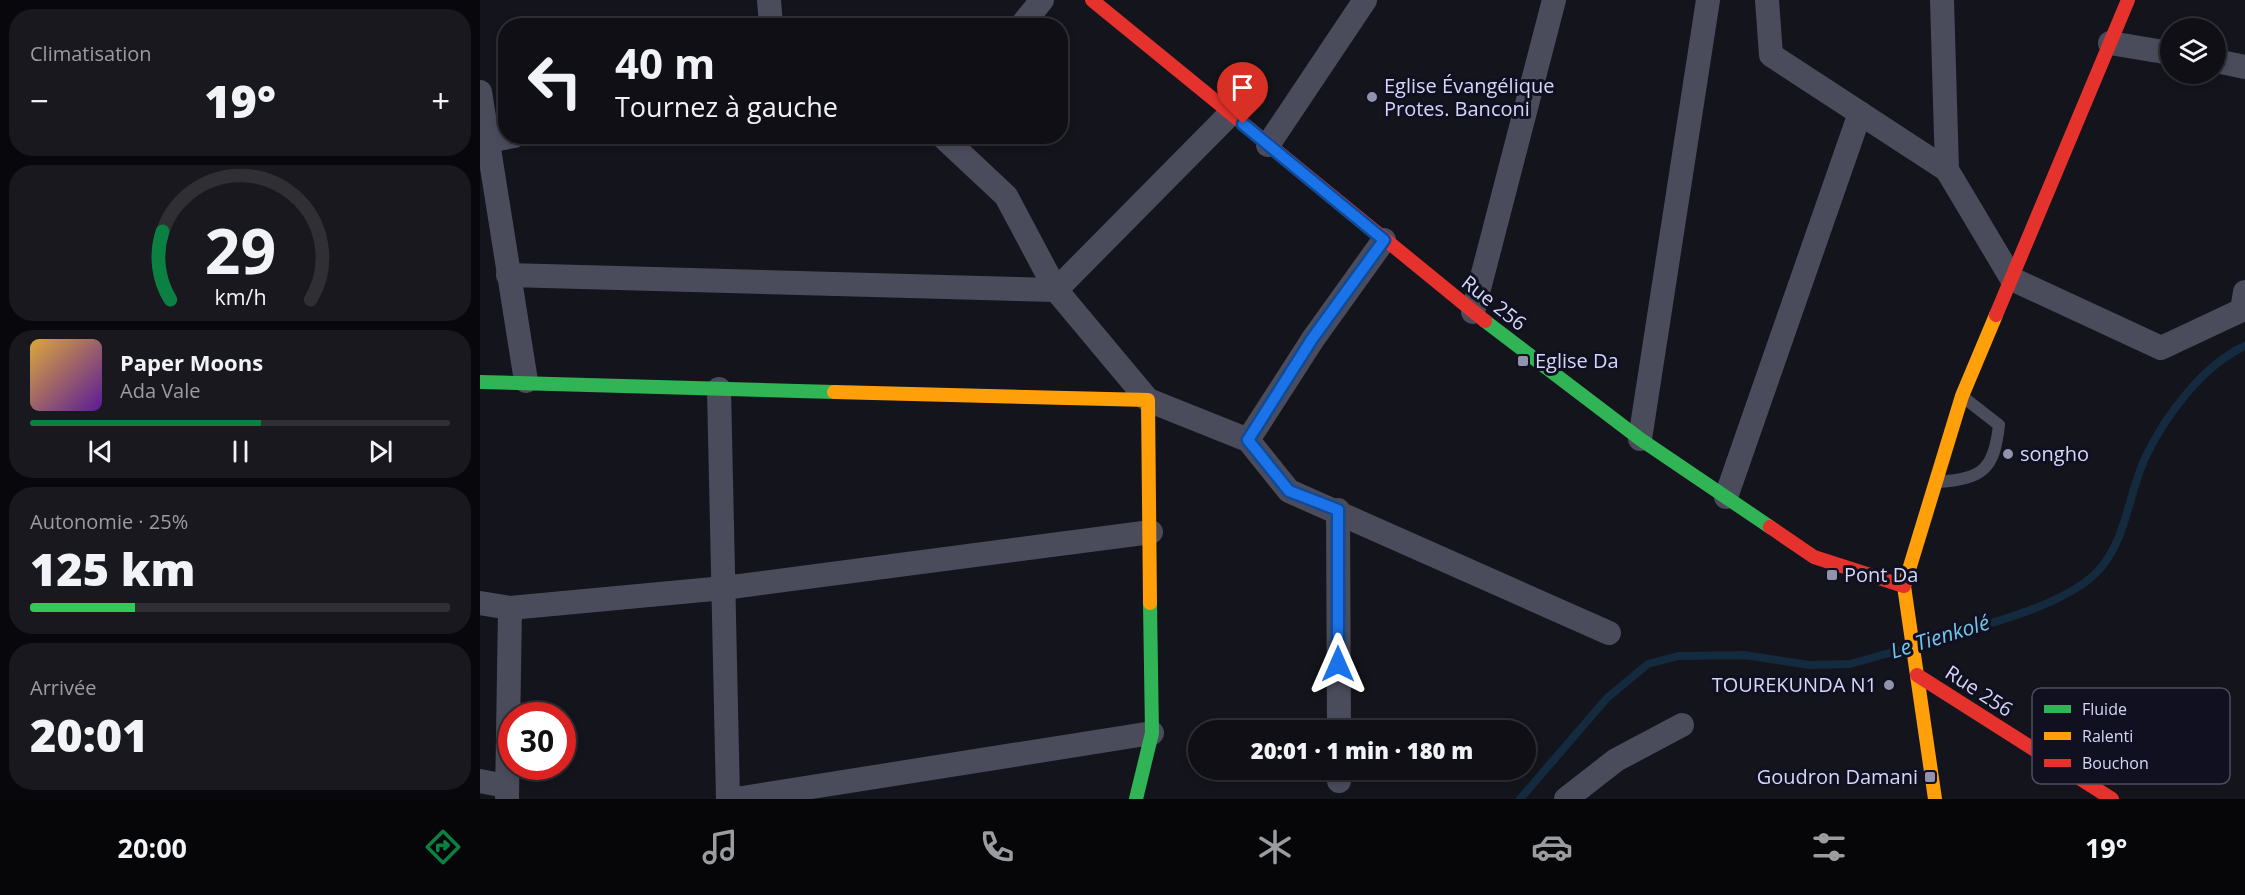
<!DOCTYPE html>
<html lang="fr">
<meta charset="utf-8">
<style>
:root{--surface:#0f0f15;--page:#18181e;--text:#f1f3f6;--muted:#9b9ca0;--line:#2f2f34;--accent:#0b8043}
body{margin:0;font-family:"Open Sans",sans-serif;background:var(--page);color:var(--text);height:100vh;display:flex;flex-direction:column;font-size:22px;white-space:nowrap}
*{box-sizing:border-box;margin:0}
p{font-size:20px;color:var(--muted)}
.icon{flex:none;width:33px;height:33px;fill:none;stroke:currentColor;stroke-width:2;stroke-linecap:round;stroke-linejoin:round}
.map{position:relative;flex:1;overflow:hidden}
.panel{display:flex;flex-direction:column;gap:9px;padding:9px;background:#08080c;width:480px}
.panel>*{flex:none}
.guide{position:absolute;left:18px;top:18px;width:570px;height:126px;border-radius:24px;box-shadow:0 3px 9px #0003,0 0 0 2px var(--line);background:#0f0f15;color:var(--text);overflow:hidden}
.controls{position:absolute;left:1680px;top:18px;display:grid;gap:12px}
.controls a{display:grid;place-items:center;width:66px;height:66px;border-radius:50%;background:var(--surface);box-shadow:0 3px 9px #0003,0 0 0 2px var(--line);font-size:30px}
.speed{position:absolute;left:18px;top:702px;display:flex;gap:12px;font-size:30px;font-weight:700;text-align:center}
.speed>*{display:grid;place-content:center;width:78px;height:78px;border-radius:50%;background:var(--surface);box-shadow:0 3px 9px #0003,0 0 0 2px var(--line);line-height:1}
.speed .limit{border:9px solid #d22;background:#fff;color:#111}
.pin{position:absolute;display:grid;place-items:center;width:51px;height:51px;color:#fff;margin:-62px -26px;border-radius:50% 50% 50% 0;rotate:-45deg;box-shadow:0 0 6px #0007}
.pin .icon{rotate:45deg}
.me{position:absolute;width:66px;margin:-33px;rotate:0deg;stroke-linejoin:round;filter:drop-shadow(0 0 4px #0008)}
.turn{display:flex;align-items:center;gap:21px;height:126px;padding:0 18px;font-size:27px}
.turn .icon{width:78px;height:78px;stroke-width:2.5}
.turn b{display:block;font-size:42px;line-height:51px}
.big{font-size:45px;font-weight:800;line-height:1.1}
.panel .card{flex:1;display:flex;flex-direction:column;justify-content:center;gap:9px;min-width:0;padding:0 21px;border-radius:24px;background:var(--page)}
.panel .dial{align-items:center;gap:0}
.dial svg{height:156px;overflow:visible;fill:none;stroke:var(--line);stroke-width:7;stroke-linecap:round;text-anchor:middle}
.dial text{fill:var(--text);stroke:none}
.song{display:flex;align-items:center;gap:18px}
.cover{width:72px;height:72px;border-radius:9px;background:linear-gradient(135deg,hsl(40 70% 55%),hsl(270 70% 35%))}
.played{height:6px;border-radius:3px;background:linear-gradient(90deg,var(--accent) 55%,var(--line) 55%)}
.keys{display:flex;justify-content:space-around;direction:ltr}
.heat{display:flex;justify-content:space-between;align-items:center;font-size:33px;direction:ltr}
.charge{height:9px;border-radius:4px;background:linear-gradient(90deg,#34c759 25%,var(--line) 0)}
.trip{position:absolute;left:708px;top:720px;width:348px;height:60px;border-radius:30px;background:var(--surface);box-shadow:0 3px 9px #0003,0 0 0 2px var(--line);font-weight:800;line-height:60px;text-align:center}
.tab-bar{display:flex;height:96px;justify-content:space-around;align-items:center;background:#060608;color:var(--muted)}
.tab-bar .icon{width:42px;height:42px}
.tab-bar .on{color:var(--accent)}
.tab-bar b{font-size:27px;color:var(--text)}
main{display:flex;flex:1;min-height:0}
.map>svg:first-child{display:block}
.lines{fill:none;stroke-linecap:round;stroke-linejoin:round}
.stream{stroke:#142a3e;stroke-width:8}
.lane{stroke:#4a4c5c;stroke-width:12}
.street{stroke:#4a4c5c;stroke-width:24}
.fast{stroke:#30b455;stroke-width:14}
.slow{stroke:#ff9f0a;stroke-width:14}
.jam{stroke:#e5322d;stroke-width:14}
.route-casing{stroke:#114b97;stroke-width:15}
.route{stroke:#1a73e8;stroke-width:10}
.poi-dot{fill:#9193ac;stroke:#111020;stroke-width:2}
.labels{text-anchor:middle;stroke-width:6;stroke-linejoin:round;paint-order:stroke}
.poi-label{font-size:20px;fill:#d5d7f9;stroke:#111020;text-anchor:start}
.street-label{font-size:20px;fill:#d5d7f9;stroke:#111020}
.water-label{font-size:21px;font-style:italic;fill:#71c6ec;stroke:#111020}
.key{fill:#111020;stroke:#4c4c61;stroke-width:1.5}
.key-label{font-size:16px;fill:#d5d7f9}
</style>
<main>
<section class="panel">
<div class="card"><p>Climatisation</p>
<div class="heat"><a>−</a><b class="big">19°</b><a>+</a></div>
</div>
<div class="card dial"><svg viewBox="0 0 100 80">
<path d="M14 69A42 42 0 1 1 86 69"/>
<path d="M14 69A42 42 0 0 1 10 34" stroke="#0b8043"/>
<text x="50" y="56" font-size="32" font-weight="700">29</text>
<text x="50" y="72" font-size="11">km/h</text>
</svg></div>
<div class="card">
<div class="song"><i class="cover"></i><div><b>Paper Moons</b><p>Ada Vale</p></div></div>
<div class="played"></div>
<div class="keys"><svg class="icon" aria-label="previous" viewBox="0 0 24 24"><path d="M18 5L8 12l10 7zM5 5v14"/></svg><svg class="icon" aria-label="pause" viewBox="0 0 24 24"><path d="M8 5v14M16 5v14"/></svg><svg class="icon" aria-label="next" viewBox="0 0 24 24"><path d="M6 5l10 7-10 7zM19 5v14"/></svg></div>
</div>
<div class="card"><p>Autonomie · 25%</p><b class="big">125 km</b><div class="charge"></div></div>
<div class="card"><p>Arrivée</p><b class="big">20:01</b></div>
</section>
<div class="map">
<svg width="1765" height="799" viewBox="0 0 1765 799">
<rect width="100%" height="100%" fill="#14141c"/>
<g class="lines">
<g class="stream">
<path d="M1439,644C1489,629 1580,609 1616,573C1647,542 1648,493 1666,456C1686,415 1723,365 1765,346"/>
<path d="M1040,799L1127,698L1168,664L1198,656L1264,655L1329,665L1370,664L1427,648"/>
</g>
<path class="lane" d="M1459,482C1502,478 1514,471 1519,425L1483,397"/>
<g class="street">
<path d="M289,0L291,26"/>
<path d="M1287,0L1291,55L1467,170"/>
<path d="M1462,0L1467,170L1532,279L1681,348L1762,310L1765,292"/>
<path d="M541,26L562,0"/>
<path d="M1630,43L1690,53"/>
<path d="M1736,61L1765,67"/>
<path d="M0,92L46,381"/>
<path d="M462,136L526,196L576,290L668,400L768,440L809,491L1129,633"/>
<path d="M8,141L34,136"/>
<path d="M788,145L885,0"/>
<path d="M28,275L576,290L750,114"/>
<path d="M993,312L1074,0"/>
<path d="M239,389L248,799"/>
<path d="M1160,439L1228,0"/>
<path d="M768,440L833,339L904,240"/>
<path d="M1246,497L1380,113"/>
<path d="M858,510L859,730"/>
<path d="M0,603L30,608L244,588L671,532"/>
<path d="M859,770V781"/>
<path d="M0,781L26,786"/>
<path d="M27,799L30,608"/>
<path d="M256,799L672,733"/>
<path d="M1086,799L1136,760L1202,725"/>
</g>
<g class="fast">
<path d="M1005,321L1160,439L1290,527"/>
<path d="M0,382L354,392"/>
<path d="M656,799L672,733L670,603"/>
</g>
<g class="slow">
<path d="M354,392L668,400L670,603"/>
<path d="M1455,799L1424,586L1482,396L1516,315"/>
</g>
<g class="jam">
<path d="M612,0L1005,321"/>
<path d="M1516,315L1648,0"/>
<path d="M1290,527L1334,557L1424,586"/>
<path d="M1437,675L1632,799"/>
</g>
</g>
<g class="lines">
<defs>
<path id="route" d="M763,124L904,240L832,339L768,440L809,491L858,510V664"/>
</defs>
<use href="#route" class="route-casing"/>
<use href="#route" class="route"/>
</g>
<g class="poi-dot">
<circle cx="892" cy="97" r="6"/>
<rect x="1037" y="355" width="12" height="12" rx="3"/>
<circle cx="1528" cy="454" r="6"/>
<rect x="1346" y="569" width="12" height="12" rx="3"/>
<circle cx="1409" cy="685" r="6"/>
<rect x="1444" y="771" width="12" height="12" rx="3"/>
</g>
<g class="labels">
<g class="poi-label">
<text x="904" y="93">Eglise Évangélique<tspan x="904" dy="23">Protes. Banconi</tspan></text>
<text x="1055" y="368">Eglise Da</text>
<text x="1540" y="461">songho</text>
<text x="1364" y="582">Pont Da</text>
<text x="1397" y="692" text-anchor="end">TOUREKUNDA N1</text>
<text x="1438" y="784" text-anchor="end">Goudron Damani</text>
</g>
<g class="street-label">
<text transform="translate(1014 303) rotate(38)" y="7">Rue 256</text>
<text transform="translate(1499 691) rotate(33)" y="7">Rue 256</text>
</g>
<g class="water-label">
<text transform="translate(1460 637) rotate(-17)" y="7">Le Tienkolé</text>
</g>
</g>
<rect x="1552" y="688" width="198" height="96" rx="9" class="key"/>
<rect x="1564" y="705" width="27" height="8" fill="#30b455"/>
<rect x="1564" y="732" width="27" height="8" fill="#ff9f0a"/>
<rect x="1564" y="759" width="27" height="8" fill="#e5322d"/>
<g class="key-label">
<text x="1602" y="715">Fluide</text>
<text x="1602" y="742">Ralenti</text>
<text x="1602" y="769">Bouchon</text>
</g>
</svg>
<div class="controls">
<a><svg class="icon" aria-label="layers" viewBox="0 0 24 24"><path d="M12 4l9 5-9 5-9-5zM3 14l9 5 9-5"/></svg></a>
</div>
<div class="speed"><div class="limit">30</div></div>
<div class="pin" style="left:763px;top:124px;background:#d93025"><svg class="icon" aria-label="arrive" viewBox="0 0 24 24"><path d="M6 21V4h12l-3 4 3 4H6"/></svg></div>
<svg class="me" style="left:858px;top:664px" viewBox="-20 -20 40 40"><path d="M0-17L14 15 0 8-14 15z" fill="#1a73e8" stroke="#fff" stroke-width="4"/></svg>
<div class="trip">20:01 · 1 min · 180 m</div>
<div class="guide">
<div class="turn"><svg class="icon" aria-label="left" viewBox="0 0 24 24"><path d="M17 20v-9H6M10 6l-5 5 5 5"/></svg><div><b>40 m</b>Tournez à gauche</div></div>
</div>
</div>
</main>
<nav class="tab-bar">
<b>20:00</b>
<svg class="icon on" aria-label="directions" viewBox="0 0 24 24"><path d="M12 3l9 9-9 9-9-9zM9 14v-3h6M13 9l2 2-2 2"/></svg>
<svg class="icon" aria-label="music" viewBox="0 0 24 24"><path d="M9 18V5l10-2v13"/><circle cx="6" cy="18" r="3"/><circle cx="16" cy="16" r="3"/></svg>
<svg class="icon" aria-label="phone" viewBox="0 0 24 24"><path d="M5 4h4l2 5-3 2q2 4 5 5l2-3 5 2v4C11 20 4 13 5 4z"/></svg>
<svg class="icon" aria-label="climate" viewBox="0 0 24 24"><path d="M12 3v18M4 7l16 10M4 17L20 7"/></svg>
<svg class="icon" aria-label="car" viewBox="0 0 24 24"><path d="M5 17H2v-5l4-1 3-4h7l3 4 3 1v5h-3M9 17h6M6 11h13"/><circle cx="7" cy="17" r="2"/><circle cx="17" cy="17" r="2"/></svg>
<svg class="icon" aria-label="filters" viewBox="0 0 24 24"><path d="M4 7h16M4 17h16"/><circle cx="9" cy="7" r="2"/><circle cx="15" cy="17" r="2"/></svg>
<b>19°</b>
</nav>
